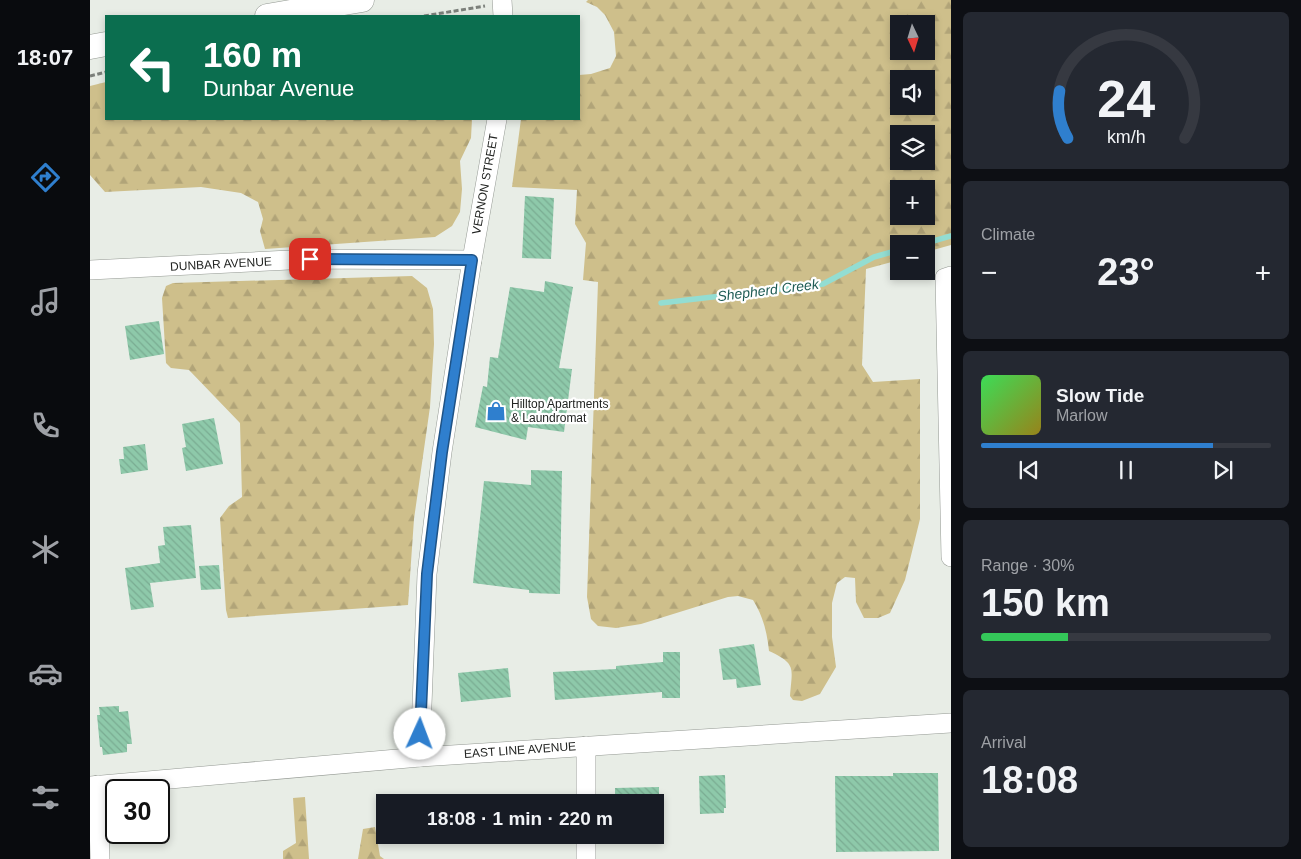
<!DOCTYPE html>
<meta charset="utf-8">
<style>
:root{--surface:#171b24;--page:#242831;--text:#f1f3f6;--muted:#9ea1a6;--line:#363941;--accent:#2f7fce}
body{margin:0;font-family:Helvetica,sans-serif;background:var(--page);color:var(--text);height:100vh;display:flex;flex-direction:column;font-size:19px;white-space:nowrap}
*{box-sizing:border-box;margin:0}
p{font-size:16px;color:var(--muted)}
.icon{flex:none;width:28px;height:28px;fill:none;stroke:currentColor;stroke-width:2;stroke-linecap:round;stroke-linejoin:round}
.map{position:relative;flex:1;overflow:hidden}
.details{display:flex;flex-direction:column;gap:12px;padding:12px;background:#0d0f14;width:350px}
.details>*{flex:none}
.top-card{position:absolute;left:15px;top:15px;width:475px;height:105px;border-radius:0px;box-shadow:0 2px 8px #0003;background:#0b6e4f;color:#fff;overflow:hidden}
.needle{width:32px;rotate:176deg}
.tools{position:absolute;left:800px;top:15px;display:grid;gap:10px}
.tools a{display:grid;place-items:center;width:45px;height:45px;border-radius:0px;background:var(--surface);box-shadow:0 2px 8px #0003;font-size:25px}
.speed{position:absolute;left:15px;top:779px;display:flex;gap:10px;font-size:25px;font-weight:700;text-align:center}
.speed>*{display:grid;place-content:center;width:65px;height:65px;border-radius:50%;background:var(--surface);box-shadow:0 2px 8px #0003;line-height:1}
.speed .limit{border:2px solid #111;border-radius:8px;background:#fff;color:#111}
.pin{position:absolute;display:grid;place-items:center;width:42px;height:42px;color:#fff;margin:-21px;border-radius:10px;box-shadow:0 2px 8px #0006}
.me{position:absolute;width:55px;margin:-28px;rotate:2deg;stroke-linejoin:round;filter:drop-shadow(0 0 4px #0008)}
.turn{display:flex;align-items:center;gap:18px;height:105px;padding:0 15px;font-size:22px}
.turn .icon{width:65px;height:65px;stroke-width:2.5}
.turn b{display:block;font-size:35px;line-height:42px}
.big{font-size:38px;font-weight:700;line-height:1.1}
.details .tile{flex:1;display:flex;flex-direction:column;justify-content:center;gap:8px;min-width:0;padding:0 18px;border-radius:8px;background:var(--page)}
.details .dial{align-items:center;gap:0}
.dial svg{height:130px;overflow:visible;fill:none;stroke:var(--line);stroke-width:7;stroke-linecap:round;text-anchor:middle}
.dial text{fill:var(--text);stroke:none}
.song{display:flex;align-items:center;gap:15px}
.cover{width:60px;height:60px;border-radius:8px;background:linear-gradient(135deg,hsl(130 70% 55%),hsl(50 70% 35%))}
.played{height:5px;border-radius:2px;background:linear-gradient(90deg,var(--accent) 80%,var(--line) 80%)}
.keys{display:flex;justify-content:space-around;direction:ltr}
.heat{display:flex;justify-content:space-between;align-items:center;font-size:28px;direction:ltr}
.charge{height:8px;border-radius:4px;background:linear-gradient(90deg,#34c759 30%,var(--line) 0)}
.trip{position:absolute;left:286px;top:794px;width:288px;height:50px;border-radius:0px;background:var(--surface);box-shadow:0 2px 8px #0003;font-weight:700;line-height:50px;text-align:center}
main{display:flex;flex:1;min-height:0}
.tabs{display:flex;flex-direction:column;width:90px;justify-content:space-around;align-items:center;background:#090b0e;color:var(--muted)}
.tabs .icon{width:35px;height:35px}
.tabs .active{color:var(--accent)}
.tabs b{font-size:22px;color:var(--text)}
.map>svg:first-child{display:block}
.forest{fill:url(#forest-firs);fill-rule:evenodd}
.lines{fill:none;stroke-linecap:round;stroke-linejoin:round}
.stream{stroke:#93ddd2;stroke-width:5.5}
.building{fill:url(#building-back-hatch)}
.minor-casing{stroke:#949993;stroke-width:20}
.tertiary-casing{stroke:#949993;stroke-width:25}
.path{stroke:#7c807b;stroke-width:3;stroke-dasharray:5 2.5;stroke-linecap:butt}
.minor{stroke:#fff;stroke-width:19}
.tertiary{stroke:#fff;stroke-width:24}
.route-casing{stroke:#1f5386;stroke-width:12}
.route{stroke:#2f7fce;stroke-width:9}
.labels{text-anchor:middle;stroke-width:4.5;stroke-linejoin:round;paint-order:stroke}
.street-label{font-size:12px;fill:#222422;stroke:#fff}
.poi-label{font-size:12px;fill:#222422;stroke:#fff;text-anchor:start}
.water-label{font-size:14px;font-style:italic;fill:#1e5b54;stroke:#fff}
</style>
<main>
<nav class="tabs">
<b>18:07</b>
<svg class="icon active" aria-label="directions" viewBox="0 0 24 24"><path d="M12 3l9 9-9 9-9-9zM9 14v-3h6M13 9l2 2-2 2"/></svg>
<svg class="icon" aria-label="music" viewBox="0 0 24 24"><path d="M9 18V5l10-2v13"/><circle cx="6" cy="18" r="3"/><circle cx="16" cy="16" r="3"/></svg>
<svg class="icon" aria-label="phone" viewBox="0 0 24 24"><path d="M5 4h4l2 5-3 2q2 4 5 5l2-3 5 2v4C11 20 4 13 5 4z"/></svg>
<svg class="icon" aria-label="climate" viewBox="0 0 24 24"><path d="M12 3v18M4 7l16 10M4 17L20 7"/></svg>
<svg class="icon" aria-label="car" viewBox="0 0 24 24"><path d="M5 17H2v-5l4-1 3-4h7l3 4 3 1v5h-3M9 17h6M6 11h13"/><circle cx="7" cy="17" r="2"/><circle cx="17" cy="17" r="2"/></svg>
<svg class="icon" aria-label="filters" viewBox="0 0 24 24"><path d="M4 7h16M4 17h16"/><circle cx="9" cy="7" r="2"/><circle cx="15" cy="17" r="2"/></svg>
</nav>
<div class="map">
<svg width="861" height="859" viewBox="0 0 861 859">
<defs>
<pattern id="forest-firs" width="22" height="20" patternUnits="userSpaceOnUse" patternTransform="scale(1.25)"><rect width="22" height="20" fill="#cebf8b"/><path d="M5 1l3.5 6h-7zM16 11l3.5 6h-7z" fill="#b1a478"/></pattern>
<pattern id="building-back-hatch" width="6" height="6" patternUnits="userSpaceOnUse" patternTransform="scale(1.25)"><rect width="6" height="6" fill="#8ec9aa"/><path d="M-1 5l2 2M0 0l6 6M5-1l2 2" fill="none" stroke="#7aac92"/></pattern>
</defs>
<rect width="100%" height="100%" fill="#e8ede6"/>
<g class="forest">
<path d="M498,0H861V245L836,252V244H809V260L776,269L772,365L783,382L830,379V519L815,580L800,613L788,618H774L766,602L765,578L755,577L747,583L742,603V637L746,667L730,694L712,701L703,700L700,696C702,668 707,664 679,651C677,632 673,616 663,600L648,596L638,597L551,624L526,628L508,626L501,619L497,597L508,282L493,280L496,243L485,224L487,190L422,187L431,119H489V75L501,74L520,68L526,56L524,32L515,15L507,7L496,2ZM809,24H836V51H809ZM809,79H836V106H809ZM809,134H836V161H809ZM809,189H836V216H809Z"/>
<path d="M16,82V119H382L381,138L370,161L372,189L370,212L362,226L345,237L175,249L170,231L173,219L168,202L151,193L111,187L15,192L0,175V86Z"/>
<path d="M322,276L337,288L343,309L344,344L340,407L324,519L318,605L138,618L136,610L130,518L139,506L152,497L150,423L99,370L81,368L76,363L72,298L76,286L83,283Z"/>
<path d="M215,797L219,859H193V851L206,843L203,798Z"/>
<path d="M285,827L290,856L294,859H268L273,829Z"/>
</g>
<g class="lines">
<g class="stream">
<path d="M833,244L861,236"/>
<path d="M571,303L733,284L784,257L809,250"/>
</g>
</g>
<g class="building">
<path d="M435,196L464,198L461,259L432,258Z"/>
<path d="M455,281L483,287L469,368L482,369L474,432L438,427L436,440L385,427L393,386L397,387L400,357L408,358L420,287L454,292Z"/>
<path d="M69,321L74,354L40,360L35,326Z"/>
<path d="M124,418L133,464L96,471L92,448L96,447L92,424Z"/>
<path d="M55,444L58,470L31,474L29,459H34L33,447Z"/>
<path d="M441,470L472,471L470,594L439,593V590L383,583L394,481L441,485Z"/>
<path d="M101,525L106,578L60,583L64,607L41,610L35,568L70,563L68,546L75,545L73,527Z"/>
<path d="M129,565L131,589L111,590L109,566Z"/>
<path d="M664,644L671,685L647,688L646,679L633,680L629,649Z"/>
<path d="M573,652H590V698H572V692L465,700L463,672L526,669V666L573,662Z"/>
<path d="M418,668L421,697L371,702L368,673Z"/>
<path d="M29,706V712L38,711L42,744H37V752L13,755L12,747H10L7,715H10L9,707Z"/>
<path d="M803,773H848L849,851L746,852L745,776H803Z"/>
<path d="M635,775L636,808H634V813L610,814L609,776Z"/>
<path d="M569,787V802H525V788Z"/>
</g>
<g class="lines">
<defs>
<g id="minor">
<path d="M412,0L413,16"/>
<path d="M0,270L220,259L382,260"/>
<path d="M861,276L855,278L861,557"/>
<path d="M496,746V802"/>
<path d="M330,757L337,574L352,452L382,260L407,119"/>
<path d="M8,785L10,859"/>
<path d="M0,786L330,757L861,723"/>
<path d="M496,835V859"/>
</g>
<g id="tertiary">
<path d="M177,16L272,0"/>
<path d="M0,47L16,44"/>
</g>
</defs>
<use href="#minor" class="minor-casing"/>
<use href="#tertiary" class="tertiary-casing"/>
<g class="path">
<path d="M334,16L395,6"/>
<path d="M0,76L16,72"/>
</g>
<use href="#minor" class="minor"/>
<use href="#tertiary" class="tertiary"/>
</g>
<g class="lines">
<defs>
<path id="route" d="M220,259L382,260L352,452L337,574L330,734"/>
</defs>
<use href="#route" class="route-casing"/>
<use href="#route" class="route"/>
</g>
<defs>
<symbol id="shop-bare" viewBox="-9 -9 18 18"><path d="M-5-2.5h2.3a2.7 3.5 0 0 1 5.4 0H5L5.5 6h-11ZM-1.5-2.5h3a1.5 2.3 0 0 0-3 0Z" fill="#2f7fce" stroke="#fff" stroke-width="2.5" paint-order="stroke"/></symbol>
</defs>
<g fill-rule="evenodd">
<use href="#shop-bare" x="392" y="397" width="28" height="28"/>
</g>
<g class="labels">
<g class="street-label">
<text transform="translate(395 184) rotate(-80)" y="4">VERNON STREET</text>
<text transform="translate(131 264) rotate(-3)" y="4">DUNBAR AVENUE</text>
<text transform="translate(430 750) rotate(-4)" y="4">EAST LINE AVENUE</text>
</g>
<g class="poi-label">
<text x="421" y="408">Hilltop Apartments<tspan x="421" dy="14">&amp; Laundromat</tspan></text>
</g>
<g class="water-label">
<text transform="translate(678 290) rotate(-7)" y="5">Shepherd Creek</text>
</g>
</g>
</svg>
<div class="tools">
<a><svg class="needle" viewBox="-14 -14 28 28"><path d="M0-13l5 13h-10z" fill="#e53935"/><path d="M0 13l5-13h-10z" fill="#9ea1a6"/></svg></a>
<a><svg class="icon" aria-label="sound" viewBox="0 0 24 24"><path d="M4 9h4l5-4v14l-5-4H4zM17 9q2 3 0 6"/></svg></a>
<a><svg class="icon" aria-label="layers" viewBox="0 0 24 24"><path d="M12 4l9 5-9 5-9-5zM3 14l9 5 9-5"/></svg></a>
<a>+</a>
<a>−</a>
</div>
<div class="speed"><div class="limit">30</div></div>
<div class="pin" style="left:220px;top:259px;background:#d93025"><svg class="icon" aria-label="arrive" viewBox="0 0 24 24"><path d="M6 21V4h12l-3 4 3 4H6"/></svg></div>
<svg class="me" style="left:330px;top:734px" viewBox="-20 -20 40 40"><circle r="19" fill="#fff"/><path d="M0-13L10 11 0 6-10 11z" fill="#2f7fce"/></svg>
<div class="trip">18:08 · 1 min · 220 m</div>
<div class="top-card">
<div class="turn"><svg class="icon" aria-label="left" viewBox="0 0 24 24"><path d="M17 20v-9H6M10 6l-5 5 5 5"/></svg><div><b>160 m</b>Dunbar Avenue</div></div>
</div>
</div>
<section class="details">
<div class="tile dial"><svg viewBox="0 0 100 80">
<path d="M14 69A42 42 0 1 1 86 69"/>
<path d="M14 69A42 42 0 0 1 9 40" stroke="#2f7fce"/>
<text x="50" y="56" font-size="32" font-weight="700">24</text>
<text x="50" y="72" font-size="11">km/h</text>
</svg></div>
<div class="tile"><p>Climate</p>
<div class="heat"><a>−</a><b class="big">23°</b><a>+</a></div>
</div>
<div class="tile">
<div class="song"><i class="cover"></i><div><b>Slow Tide</b><p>Marlow</p></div></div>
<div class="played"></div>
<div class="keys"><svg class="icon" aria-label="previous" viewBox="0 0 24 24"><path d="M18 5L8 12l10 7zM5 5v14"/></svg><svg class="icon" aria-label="pause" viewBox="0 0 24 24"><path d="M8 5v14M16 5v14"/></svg><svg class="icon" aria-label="next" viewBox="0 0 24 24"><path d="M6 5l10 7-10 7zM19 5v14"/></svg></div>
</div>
<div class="tile"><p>Range · 30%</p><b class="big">150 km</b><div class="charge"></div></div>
<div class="tile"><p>Arrival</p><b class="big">18:08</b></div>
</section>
</main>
